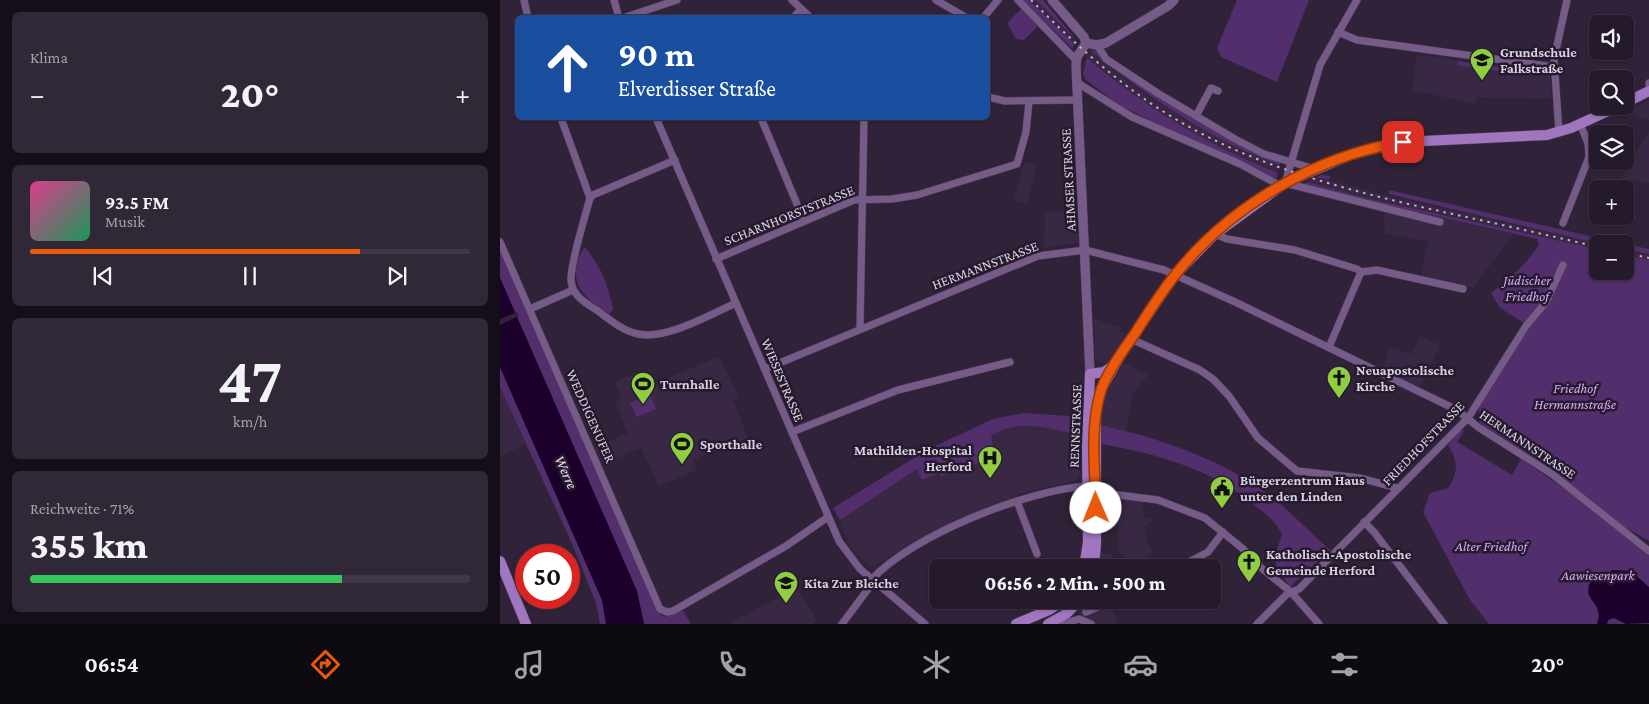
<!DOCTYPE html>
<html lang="de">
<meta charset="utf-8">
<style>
:root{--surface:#241a2b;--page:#302737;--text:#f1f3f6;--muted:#a3a1a9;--line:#413847;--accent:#ea580c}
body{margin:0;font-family:"Crimson Pro",serif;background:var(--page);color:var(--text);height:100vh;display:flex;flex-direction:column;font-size:19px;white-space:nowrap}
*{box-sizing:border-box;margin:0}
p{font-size:16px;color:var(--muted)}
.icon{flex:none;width:28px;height:28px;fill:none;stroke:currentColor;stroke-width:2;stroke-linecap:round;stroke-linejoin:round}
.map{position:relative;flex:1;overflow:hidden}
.side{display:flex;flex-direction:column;gap:12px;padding:12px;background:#140e18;width:500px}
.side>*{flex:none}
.guide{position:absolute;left:15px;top:15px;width:475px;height:105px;border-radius:8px;box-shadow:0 1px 4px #0004,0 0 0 1px var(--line);background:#1a4fa0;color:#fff;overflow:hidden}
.fabs{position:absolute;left:1089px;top:15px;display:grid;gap:10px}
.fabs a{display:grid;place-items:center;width:45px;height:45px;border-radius:8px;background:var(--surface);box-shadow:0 1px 4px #0004,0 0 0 1px var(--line);font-size:25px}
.speed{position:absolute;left:15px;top:544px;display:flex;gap:10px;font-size:25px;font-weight:700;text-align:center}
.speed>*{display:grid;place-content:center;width:65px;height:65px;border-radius:50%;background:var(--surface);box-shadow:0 1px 4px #0004,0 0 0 1px var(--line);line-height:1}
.speed .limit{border:8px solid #d22;background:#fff;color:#111}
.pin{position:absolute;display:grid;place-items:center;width:42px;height:42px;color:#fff;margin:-21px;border-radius:10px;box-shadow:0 2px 8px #0006}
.me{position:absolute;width:55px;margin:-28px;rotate:359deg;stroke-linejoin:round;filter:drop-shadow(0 0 4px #0008)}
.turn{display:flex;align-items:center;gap:18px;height:105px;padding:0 20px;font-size:22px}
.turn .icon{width:65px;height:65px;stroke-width:2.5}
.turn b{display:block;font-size:35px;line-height:42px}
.big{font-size:38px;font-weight:800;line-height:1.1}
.side .widget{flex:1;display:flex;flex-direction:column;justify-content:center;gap:8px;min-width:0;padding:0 18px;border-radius:8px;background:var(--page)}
.side .dial{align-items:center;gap:0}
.dial b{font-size:65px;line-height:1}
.song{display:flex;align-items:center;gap:15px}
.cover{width:60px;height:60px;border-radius:8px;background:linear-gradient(135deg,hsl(330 70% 55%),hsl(150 70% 35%))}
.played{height:5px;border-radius:2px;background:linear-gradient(90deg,var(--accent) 75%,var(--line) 75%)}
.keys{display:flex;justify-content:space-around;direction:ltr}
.heat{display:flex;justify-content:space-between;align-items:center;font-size:28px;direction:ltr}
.charge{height:8px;border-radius:4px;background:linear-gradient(90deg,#34c759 71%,var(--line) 0)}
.trip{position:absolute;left:429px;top:559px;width:292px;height:50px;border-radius:8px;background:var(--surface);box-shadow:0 1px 4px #0004,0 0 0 1px var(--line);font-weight:800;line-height:50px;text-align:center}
.tabs{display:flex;height:80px;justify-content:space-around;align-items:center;background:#0e0a11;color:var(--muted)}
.tabs .icon{width:35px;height:35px}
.tabs .on{color:var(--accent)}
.tabs b{font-size:22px;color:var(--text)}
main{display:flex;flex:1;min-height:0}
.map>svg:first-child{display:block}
.built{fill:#392844}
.green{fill:#532e6c}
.water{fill:#1c002c}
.pier{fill:#302339}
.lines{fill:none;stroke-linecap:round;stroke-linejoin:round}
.minor-casing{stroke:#4b3f54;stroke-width:8}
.tertiary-casing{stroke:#4b3f54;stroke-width:10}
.secondary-casing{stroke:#4b3f54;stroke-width:11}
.minor{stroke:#765b89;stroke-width:7}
.tertiary{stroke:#765b89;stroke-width:9}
.secondary{stroke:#a176c0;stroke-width:10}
.rail{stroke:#bbb3c2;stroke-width:2;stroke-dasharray:2.5 5;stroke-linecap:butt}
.route-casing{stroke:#983908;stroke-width:12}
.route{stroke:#ea580c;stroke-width:9}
.labels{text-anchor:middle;stroke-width:5;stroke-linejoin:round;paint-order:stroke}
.poi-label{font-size:14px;font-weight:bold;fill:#dad2e0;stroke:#261a2f;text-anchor:start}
.street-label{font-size:14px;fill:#dad2e0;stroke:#261a2f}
.park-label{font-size:14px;font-style:italic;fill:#d5aaf6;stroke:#261a2f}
.water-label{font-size:15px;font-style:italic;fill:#eae0f3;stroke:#261a2f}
</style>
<main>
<section class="side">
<div class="widget"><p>Klima</p>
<div class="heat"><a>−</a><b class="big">20°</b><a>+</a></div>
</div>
<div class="widget">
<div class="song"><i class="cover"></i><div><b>93.5 FM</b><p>Musik</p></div></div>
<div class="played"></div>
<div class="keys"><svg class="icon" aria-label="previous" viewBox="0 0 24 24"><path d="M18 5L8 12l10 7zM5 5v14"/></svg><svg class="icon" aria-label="pause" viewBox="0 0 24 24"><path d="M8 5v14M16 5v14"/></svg><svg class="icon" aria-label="next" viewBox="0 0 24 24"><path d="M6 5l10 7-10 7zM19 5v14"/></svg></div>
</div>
<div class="widget dial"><b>47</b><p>km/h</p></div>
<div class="widget"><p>Reichweite · 71%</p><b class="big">355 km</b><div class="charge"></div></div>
</section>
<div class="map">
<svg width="1149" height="624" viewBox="0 0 1149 624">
<rect width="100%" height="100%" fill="#302339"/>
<g class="built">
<path d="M529,0H536L577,41L575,44Z"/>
<path d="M591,51L641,91L688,122L743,151L780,165L778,173L727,152L649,107L587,58Z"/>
<path d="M917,55L1050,73L1051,99L977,97L976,104L912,90Z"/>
<path d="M1149,100V120L1124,111L1138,105Z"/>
<path d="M1149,132V183L1121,178Z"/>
<path d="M524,162L537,164L528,203L514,201Z"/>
<path d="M816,177L880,194L1102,244H1098L1097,249L870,199L807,182Z"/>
<path d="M868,200L982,227L1013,234L973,288L921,277L928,242L885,233L883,210L868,206Z"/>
<path d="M545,211L577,214L578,243L544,248Z"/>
<path d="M1125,249L1149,254V260L1125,255Z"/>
<path d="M594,319L621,328L620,332L627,335L606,364L595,360Z"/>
<path d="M920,337L940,345L920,387L883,369L890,347L912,354Z"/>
<path d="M219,357L239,397L233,400L248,438L193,460L197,470L159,486L141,448L102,464L95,447L128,433L115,402L122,399L115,383L135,372L142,388Z"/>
<path d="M624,363L648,375L633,393L626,431L601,425L605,395Z"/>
<path d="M0,387L25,444L0,457Z"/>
<path d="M530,425L580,434V474L577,480L516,495L506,502L456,520L371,567L355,553L346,538L340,520L417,469L491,436L506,427Z"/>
<path d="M616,497L643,498L644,519L650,517L652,520L644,527L647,542L653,553L621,567L619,559L625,558V554H619Z"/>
<path d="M601,553L612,554V567H601Z"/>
<path d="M297,587L317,621L312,624H229Z"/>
<path d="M600,600H612V608L617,624H585L579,612Z"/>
</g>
<g class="green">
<path d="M522,0H529L575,44L572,48Z"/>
<path d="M536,0H543L577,41Z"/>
<path d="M737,0H809L777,82L721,57L717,48Z"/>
<path d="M523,7L540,24L524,40L516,39L507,23Z"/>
<path d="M594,50L612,66L781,161L780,165C709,140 650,98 591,51Z"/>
<path d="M587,58C645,107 707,145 778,173L776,179L659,125L618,104L586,80L583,74Z"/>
<path d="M957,61L1019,70V74L957,65Z"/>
<path d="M822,175L830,176L829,180L889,194V190L1124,244H1102L1075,238L816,177Z"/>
<path d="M807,182L870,199L1097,249L1098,271H1125V255L1149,260V541L1121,525L1052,469L980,423L979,407L1029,326L1000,308L991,293C1009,280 1027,263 1039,245L1037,239L799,185Z"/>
<path d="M1125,244L1149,249V254L1125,249Z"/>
<path d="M85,247C101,267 108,284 113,309L109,314C92,302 71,289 77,265C79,258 80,252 85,247Z"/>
<path d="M0,248L160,614L164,617L183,610L191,624H144L137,591L0,278Z"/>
<path d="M0,367L102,600L106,624H100L96,603L73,546L0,387Z"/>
<path d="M150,395L156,409L137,417L130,403Z"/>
<path d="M523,413L583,417L580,434C550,431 521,416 491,436L495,457L441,476L439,473L422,480L417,469L340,520L333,508L427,450L493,419Z"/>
<path d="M601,425C657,438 713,456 761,489C786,506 807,530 830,550L790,587L776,566L775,556L782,534C776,522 764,512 753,504C709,468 657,454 602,444Z"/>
<path d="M962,429L964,431L957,442L1012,475L1021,459L1088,505L1149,554V624H989L970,600L923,512L930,493L948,488C959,471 958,462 948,445Z"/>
</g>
<g class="water">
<path d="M0,278L137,591L144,624H106L102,600L0,367Z"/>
<path d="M1112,570L1131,571L1149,587V623L1126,624L1114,618L1108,620L1107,624H1097C1106,601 1077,600 1093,578L1100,582Z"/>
</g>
<path class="pier" d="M17,312L19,316L0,325V319Z"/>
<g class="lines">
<defs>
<g id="minor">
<path d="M24,0L28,18"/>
<path d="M114,0L119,18"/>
<path d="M292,0L311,18"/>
<path d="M436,0L467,18"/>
<path d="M518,0L576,60"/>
<path d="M857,0L820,65L785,183L940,222"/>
<path d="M123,18L177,0"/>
<path d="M293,18L301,9"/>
<path d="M483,18L498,0"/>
<path d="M838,32L857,40L1054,67"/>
<path d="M597,45L606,59L659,94L735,139L764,154L815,169"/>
<path d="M576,82L632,117L740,164L781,186"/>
<path d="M1149,83V84"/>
<path d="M488,97L505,101L577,100"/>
<path d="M696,116L711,88L718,91"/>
<path d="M61,118L90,198"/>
<path d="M156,118L339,541L360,569L425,624"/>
<path d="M261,118L304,221"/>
<path d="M1059,132L1054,59L1067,0"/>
<path d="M175,160L93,195L90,198C85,217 70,264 71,281C73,297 86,303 98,311C110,320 123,331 138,334C166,340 209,315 236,303"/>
<path d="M1063,223L1089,157L1088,143L1080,124"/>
<path d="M715,234L727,239L795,250L857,269L861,272"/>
<path d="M0,242L160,609L167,612L173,611L286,546L328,517"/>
<path d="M216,259L354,200L392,199L417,195L517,164L526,132L529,102"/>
<path d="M30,309L73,290"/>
<path d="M360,329L364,118"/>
<path d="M631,339L700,370L713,379L729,396L758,438L797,471L860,478L897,488"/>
<path d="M829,347L861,272L877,270L963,289"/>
<path d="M265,369L538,256L585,250L664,270L733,301L957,410L978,427L1052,474L1149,551"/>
<path d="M292,432L398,390L510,362"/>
<path d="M595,492L658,500L705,518L742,548L760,567L791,592L819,624"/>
<path d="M517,501L537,554"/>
<path d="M864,522L874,532L944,624"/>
<path d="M677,568L708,552L723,532"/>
<path d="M372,579C413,535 527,490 587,486"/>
<path d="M586,612L614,600"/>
<path d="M342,624L374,581"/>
<path d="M563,624L579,619L591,624"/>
<path d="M757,624L787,594L799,589L968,418L1026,326L1046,302L1063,265"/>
</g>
<g id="tertiary">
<path d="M552,0L584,37L586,43"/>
<path d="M586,43L577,57L576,65L590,374"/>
<path d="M586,43L597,45L606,43L668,6L674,0"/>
</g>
<g id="secondary">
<path d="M1125,103L1149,91"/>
<path d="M590,374L604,372L614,365"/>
<path d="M0,561L26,624"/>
<path d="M584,568L588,542L587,446L590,374"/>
<path d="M594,568L596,543V410L602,388L623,351L675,275L715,234L785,183L850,155L903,142L1047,135L1071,128L1119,106"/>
<path d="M516,624L549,610L564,600"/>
<path d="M548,624L566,614L580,600"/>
</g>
</defs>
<use href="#minor" class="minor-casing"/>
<use href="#tertiary" class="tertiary-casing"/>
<use href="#secondary" class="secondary-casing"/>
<use href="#minor" class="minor"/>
<use href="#tertiary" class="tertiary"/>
<use href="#secondary" class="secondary"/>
<g class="rail">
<path d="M531,0C572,41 615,81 664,112C745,163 828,185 921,207C980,220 1039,233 1098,247"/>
<path d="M1125,253L1149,258"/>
</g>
</g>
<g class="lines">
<defs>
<path id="route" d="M596,508C595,471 590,429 600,394C604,376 625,348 636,332C648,313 661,293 675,275C730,206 816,156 903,142"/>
</defs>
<use href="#route" class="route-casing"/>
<use href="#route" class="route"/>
</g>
<defs>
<symbol id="school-pin" viewBox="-11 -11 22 30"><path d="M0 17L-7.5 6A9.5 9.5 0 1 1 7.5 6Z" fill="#90cd41" stroke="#261a2f"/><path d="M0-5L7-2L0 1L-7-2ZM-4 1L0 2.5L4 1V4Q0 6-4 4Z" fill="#111"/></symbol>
<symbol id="church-pin" viewBox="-11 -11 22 30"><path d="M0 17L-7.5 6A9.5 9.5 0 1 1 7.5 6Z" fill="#90cd41" stroke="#261a2f"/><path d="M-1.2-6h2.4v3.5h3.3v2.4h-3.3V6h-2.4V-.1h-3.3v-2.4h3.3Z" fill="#111"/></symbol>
<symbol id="stadium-pin" viewBox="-11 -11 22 30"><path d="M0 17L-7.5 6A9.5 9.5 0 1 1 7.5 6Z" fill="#90cd41" stroke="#261a2f"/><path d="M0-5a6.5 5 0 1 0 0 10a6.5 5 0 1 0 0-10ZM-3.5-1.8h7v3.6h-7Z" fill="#111"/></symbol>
<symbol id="hospital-pin" viewBox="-11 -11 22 30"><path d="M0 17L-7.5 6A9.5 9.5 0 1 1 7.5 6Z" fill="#90cd41" stroke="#261a2f"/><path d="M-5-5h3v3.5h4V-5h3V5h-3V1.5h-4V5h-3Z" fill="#111"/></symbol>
<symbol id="civic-pin" viewBox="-11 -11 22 30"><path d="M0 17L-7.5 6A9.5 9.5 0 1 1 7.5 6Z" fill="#90cd41" stroke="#261a2f"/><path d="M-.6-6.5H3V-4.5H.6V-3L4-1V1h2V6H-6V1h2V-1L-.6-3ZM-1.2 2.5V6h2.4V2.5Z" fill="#111"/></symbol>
</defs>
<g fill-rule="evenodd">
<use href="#school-pin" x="968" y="46" width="28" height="38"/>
<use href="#church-pin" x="825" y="364" width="28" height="38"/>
<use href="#stadium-pin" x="129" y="370" width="28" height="38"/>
<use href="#stadium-pin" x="168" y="430" width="28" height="38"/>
<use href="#hospital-pin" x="476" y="444" width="28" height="38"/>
<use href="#civic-pin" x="708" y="474" width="28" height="38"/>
<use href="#church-pin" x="735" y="548" width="28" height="38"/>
<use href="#school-pin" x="272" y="569" width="28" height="38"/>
</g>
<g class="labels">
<g class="poi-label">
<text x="1000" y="57">Grundschule<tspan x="1000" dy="16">Falkstraße</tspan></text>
<text x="856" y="375">Neuapostolische<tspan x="856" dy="16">Kirche</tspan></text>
<text x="160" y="389">Turnhalle</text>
<text x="200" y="449">Sporthalle</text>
<text x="472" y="455" text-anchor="end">Mathilden-Hospital<tspan x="472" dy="16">Herford</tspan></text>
<text x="740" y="485">Bürgerzentrum Haus<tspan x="740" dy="16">unter den Linden</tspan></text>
<text x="766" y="559">Katholisch-Apostolische<tspan x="766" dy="16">Gemeinde Herford</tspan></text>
<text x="304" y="588">Kita Zur Bleiche</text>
</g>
<g class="street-label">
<text transform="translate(568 180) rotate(-93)" y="5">AHMSER STRASSE</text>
<text transform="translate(289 215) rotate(-22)" y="5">SCHARNHORSTSTRASSE</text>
<text transform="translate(485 265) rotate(-21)" y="5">HERMANNSTRASSE</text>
<text transform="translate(283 380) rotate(67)" y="5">WIESESTRASSE</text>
<text transform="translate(91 416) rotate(66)" y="5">WEDDIGENUFER</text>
<text transform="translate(575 426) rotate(-88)" y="5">RENNSTRASSE</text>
<text transform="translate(923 443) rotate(-46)" y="5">FRIEDHOFSTRASSE</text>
<text transform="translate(1028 444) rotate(34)" y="5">HERMANNSTRASSE</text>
</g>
<g class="park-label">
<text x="1027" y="285">Jüdischer<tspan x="1027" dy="16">Friedhof</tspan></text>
<text x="1075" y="393">Friedhof<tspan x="1075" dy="16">Hermannstraße</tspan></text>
<text x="991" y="551">Alter Friedhof</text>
<text x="1098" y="580">Aawiesenpark</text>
</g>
<g class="water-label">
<text transform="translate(66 472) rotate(66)" y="5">Werre</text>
</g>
</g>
</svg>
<div class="fabs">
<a><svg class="icon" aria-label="sound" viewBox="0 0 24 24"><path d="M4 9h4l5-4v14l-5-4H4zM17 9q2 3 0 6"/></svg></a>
<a><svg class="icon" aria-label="search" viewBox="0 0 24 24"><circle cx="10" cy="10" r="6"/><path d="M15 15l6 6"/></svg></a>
<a><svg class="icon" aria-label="layers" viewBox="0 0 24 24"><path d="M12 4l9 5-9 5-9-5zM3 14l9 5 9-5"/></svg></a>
<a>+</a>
<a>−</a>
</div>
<div class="speed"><div class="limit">50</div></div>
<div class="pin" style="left:903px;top:142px;background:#d93025"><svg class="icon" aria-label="arrive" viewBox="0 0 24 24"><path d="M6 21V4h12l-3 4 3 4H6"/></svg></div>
<svg class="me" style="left:596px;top:508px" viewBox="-20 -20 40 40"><circle r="19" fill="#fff"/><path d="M0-13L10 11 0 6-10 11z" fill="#ea580c"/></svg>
<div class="trip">06:56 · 2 Min. · 500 m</div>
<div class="guide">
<div class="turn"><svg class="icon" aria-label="ahead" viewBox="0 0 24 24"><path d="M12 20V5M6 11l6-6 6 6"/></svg><div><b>90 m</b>Elverdisser Straße</div></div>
</div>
</div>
</main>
<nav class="tabs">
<b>06:54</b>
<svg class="icon on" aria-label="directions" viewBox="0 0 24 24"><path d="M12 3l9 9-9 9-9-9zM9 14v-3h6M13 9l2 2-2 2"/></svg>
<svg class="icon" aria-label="music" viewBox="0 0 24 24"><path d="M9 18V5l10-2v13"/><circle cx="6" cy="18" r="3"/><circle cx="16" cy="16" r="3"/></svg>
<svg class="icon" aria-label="phone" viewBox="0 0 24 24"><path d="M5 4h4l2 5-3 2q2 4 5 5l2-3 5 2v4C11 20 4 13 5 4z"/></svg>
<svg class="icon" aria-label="climate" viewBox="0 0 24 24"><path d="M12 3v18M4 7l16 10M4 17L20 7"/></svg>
<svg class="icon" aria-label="car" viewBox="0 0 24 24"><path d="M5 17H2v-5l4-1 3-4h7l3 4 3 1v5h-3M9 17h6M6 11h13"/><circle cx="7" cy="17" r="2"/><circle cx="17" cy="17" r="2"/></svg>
<svg class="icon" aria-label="filters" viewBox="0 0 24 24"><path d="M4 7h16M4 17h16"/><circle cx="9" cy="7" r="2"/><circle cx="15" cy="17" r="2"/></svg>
<b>20°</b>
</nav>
